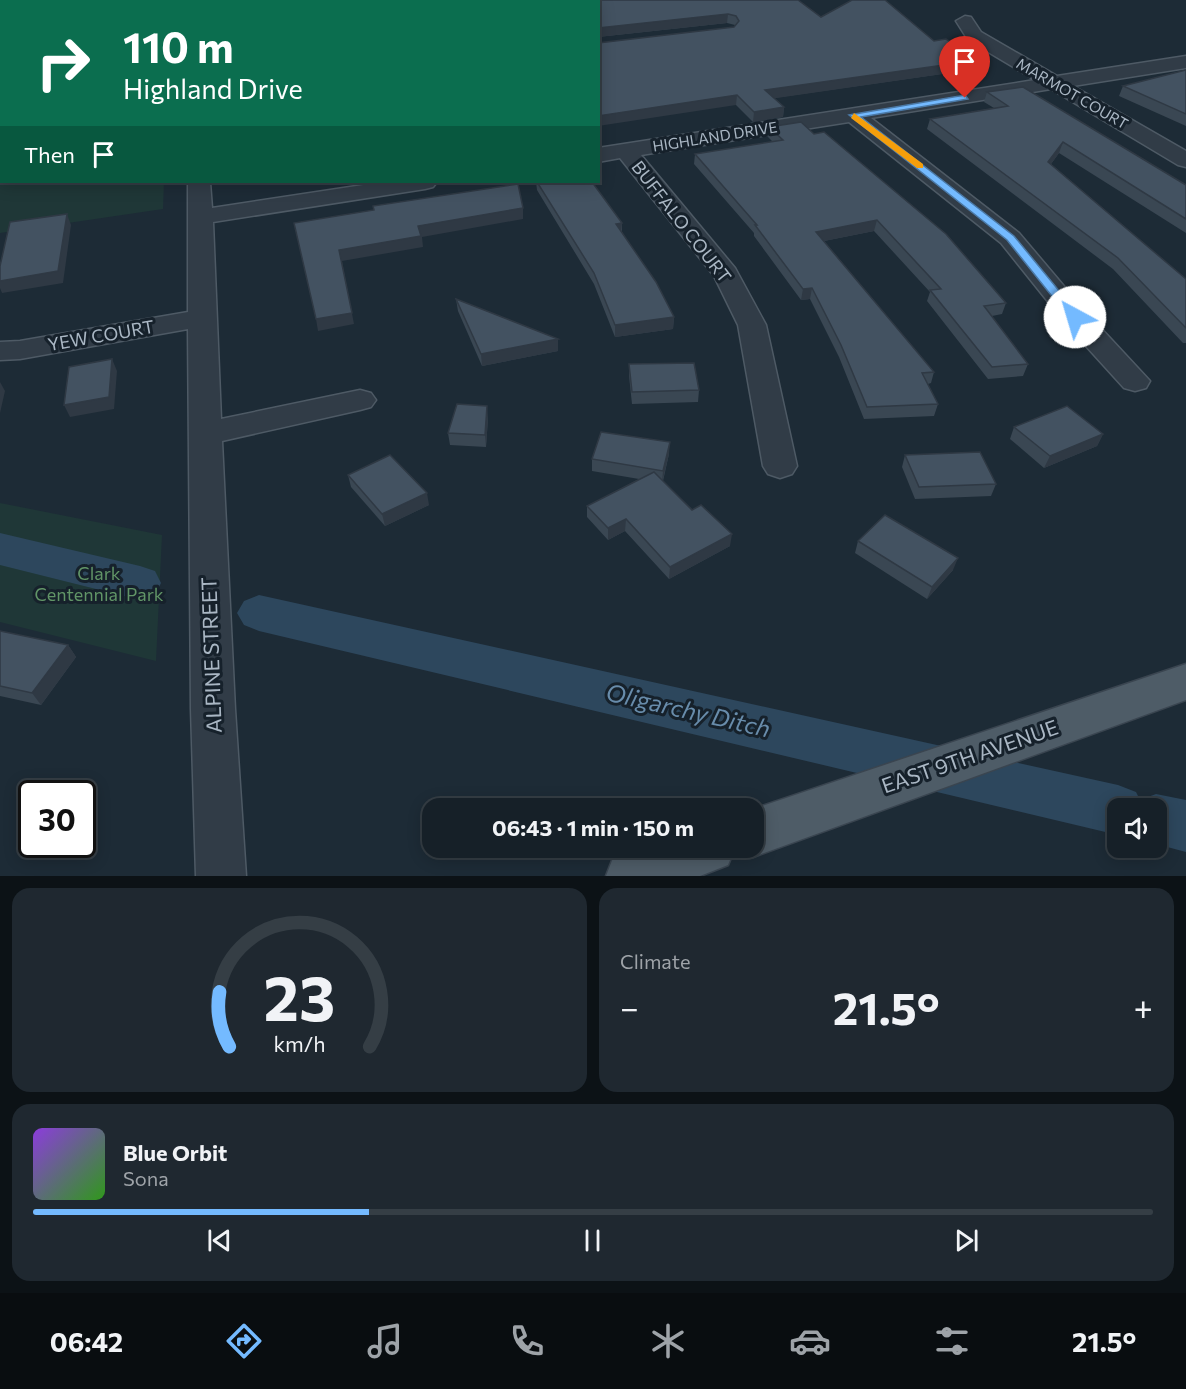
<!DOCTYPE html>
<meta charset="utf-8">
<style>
:root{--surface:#162028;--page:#1f2830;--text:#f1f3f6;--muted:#9ea3a8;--line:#353e45;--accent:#74baff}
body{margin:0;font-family:Commissioner,sans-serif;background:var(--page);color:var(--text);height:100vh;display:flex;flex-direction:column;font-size:22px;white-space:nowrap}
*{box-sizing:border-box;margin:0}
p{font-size:20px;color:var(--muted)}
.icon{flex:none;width:33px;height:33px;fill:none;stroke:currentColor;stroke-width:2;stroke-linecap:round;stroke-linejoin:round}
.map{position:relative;height:876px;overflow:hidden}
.sheet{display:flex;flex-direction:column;gap:12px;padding:12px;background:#0c1216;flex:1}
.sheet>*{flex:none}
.top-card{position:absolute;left:0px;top:0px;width:600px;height:183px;box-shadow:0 3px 15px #0003,0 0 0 2px var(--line);background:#0b6e4f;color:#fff;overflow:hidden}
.controls{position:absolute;left:1107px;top:798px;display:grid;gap:12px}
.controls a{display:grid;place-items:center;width:60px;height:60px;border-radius:12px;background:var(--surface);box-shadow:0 3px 15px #0003,0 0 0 2px var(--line);font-size:30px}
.speed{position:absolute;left:18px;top:780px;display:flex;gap:12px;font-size:30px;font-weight:700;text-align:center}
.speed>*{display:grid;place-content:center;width:78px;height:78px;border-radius:50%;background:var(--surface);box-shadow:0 3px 15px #0003,0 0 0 2px var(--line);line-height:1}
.speed .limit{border:3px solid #111;border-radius:9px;background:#fff;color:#111}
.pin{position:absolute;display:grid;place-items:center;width:51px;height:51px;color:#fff;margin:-62px -26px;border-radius:50% 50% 50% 0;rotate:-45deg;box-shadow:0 0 6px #0007}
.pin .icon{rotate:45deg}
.me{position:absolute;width:66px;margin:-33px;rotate:321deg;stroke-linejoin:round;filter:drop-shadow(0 0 4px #0008)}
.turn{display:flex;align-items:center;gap:21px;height:126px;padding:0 24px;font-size:27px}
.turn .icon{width:78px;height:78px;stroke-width:2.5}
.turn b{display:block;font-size:42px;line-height:51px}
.then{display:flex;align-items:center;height:57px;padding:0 24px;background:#0003;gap:12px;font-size:22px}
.big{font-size:45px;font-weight:700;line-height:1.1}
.sheet .card{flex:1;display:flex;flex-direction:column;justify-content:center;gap:9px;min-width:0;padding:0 21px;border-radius:18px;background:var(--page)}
.sheet .dial{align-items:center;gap:0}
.dial svg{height:156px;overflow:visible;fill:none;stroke:var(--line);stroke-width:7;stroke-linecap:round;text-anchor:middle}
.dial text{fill:var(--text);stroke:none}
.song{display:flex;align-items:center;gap:18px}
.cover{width:72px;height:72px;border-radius:9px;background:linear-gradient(135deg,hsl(270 70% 55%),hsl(110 70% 35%))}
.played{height:6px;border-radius:3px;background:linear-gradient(90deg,var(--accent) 30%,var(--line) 30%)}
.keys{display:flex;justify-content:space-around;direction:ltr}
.heat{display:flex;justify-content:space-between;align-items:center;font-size:33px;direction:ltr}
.sheet .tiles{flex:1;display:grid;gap:12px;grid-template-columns:1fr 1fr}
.card:last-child{grid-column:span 2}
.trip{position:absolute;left:422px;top:798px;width:342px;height:60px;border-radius:18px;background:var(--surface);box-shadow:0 3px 15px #0003,0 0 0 2px var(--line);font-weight:700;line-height:60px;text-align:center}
.tabs{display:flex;height:96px;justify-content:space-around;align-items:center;background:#090d10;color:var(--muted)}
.tabs .icon{width:42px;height:42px}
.tabs .on{color:var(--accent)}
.tabs b{font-size:27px;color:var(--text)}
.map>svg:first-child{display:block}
.green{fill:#1f3737}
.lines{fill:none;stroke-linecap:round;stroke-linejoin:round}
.canal{fill:#2d475d;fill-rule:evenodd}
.minor-casing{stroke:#4e5a65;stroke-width:3}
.major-casing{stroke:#3a4550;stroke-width:3}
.minor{fill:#313c47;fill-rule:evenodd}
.major{fill:#4e5c67;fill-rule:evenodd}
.wall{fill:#3a4753}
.shaded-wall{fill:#2f3944}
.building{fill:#435261;stroke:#2f3944;stroke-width:1.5}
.route{fill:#74baff;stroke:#4b79a6;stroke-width:1.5}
.slow{fill:#f59e0b}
.labels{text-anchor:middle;stroke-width:6;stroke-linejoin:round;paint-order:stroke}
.far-street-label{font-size:15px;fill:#aab7c4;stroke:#16212b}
.street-label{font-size:18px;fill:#aab7c4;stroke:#16212b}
.park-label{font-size:18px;fill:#619567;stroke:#16212b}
.near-street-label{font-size:21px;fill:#aab7c4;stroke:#16212b}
.near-water-label{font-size:24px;font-style:italic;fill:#688cab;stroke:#16212b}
</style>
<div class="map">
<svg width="1186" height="876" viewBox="0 0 1186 876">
<rect width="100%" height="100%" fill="#1d2b36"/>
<g class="green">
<path d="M0,0H167L2,2V182H164L163,209L0,233Z"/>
<path d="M0,503L162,535L156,661L0,622Z"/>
</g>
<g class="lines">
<g class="canal">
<path d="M0,533L140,566L155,571L161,583L155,595L140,600L0,565Z"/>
<path d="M259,595L1118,785L1136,792L1140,800L1156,794L1186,800V852L1156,844V808H1118V835L259,631L244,625L237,613L244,601Z"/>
</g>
<defs>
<g id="minor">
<rect x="183" y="0" width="16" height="2"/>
<path d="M965,16L971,17L981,32L1057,76L1186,56V68L1073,86L1186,151V167L1178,165L1051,89L871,118L1019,233L1085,311L1150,381L1146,388L1135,391L1124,388L1065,323L1001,243L849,122L641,155L735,268L766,325L797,466L792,474L780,478L768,474L763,466L738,325L714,276L620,158L598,162V148L1035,80L968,40L956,21Z"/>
<path d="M188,182H210L212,208L383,182H437L433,187L425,189L213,222L221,419L360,390L371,393L376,400L371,407L360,410L222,441L235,709L246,876H196L191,709L188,329L20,359L0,360V342L20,341L188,312Z"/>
</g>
<g id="major">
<path d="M1186,664V700L753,857L735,848H753V809Z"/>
<path d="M642,848H735L728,865L700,876H606L613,858Z"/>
</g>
</defs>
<use href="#minor" class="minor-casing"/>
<use href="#major" class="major-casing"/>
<use href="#minor" class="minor"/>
<use href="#major" class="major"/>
</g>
<g class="wall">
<path d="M598,2L821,17L934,41L980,60L977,69L774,98L784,107L783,117L753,122L736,105L735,25L727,23L598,37Z"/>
<path d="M1186,70V126L1119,96L1123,86Z"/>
<path d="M987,92L1186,185V233L1059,153L1051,164L1186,279V343H1183L1113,269L927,129L930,119L994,108L984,102Z"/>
<path d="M769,127L1006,303L1002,314L992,316L1028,364L1023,376L988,379L927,301L930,292L874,231L824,241L934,372L931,383L928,384L938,404L934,416L864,419L839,357L810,299L801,300L754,236V233L694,164L695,154L773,142L768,137Z"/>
<path d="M536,182H592L622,223V232L674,317L673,329L615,337L594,284L537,190Z"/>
<path d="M456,299L558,351L482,366L458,311Z"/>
<path d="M629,364L699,390L698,402L632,404L629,376Z"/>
<path d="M488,418L486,447L450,445L448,433Z"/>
<path d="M1014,427L1103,434L1097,446L1044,468L1010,439Z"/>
<path d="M669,454L663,481L730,546L669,579L625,531L608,540L587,517V506L639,479L592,471V459Z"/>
<path d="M905,455L996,484L991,496L915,499L902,467Z"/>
<path d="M348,475L429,505L385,526L351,487Z"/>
<path d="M858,541L953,570L927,599L855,553Z"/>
<path d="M0,631L68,645L76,657L41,705L0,696Z"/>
</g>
<g class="shaded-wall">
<path d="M728,14L727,23L598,37V28Z"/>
<path d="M980,60L977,69L763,100L765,90Z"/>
<path d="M737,95L736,105L598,126V116Z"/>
<path d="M784,107L783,117L753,122L754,112Z"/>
<path d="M1063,142L1059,153L1045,172L1048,162Z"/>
<path d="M523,208V219L422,237L423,247L342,261L354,324L318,331L316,319L339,250L418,226Z"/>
<path d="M67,214L71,225L63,283L2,293L0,288V281Z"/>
<path d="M877,220L874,231L814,243L816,232Z"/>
<path d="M622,223L621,234L616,224Z"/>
<path d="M812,288L810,299L801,300L803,289Z"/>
<path d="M674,317L673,329L615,337V325Z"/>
<path d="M558,339V351L482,366L481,354Z"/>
<path d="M112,359L117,371L114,409L70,417L64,405Z"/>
<path d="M0,382L5,391L0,413Z"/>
<path d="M487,406L488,418L486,447L485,435Z"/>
<path d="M1103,434L1097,446L1044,468L1050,456Z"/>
<path d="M670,442L669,454L662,483L663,471Z"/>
<path d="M427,493L429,505L385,526L382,514Z"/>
<path d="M626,519L625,531L608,540V528Z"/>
<path d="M732,534L730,546L669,579L670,567Z"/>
<path d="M958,558L953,570L927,599L932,587Z"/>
<path d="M68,645L76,657L41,705L32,693Z"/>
</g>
<g class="building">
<path d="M257,0H798L821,17L852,0H885L934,41L946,39L980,60L765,90L784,107L754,112L737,95L598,116V43L734,27L739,21L736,16L728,14L598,28V2H257Z"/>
<path d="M1186,70V114L1123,86Z"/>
<path d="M1023,87L1186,185V219L1063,142L1048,162L1186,279V328L1118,258L930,119L1008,106L987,92Z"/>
<path d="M801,122L814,134L824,132L946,234L1006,303L984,306L1028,364L992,367L930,290L941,289L877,220L816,232L934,372L922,373L938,404L867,407L841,345L812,288L803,289L755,225H757L695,154L783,140L769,127Z"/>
<path d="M537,182H592L622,223L616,224L656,282L674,317L615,325L594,273Z"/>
<path d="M518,184L523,208L418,226L421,236L339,250L352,313L316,319L294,223L374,210L373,206Z"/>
<path d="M67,214L58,271L0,281V266L10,222Z"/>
<path d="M456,299L558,339L481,354Z"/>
<path d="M112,359L109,397L64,405L69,367Z"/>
<path d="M694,363L699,390L632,392L629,364Z"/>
<path d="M457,404L487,406L485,435L448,433Z"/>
<path d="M1067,406L1103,434L1050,456L1014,427Z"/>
<path d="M601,432L670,442L663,471L592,459Z"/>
<path d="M980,452L996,484L919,487L905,455Z"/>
<path d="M390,455L427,493L382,514L348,475Z"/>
<path d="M654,472L692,510L701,505L732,534L670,567L626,519L608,528L587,506Z"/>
<path d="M885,515L958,558L932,587L858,541Z"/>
<path d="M0,631L68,645L32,693L0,686Z"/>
</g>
<path class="route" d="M965,95L968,99L861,117L1014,236L1079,315V320H1071L1007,240L849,115Z"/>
<path class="slow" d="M854,113L923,164V168H917L851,118Z"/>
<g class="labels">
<g class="far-street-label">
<text transform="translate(1072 94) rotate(30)" y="5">MARMOT COURT</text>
<text transform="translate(715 137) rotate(-9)" y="5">HIGHLAND DRIVE</text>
</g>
<g class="street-label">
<text transform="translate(681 222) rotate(52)" y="6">BUFFALO COURT</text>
<text transform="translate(101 336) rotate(-10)" y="6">YEW COURT</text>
</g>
<g class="park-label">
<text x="99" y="580">Clark<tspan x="99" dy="21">Centennial Park</tspan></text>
</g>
<g class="near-street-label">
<text transform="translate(212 655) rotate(-92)" y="7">ALPINE STREET</text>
<text transform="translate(970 757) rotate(-19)" y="7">EAST 9TH AVENUE</text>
</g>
<g class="near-water-label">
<text transform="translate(688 711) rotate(13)" y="8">Oligarchy Ditch</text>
</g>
</g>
</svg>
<div class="controls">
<a><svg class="icon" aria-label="sound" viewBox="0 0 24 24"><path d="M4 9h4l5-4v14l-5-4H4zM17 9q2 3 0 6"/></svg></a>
</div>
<div class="speed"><div class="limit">30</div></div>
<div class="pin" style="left:965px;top:98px;background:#d93025"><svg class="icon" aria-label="arrive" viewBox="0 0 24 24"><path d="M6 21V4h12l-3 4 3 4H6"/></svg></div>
<svg class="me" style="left:1075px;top:317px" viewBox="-20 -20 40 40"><circle r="19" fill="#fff"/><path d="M0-13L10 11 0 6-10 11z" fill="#74baff"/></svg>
<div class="trip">06:43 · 1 min · 150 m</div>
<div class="top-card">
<div class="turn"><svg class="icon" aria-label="right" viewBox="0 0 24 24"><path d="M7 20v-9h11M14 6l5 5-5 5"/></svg><div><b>110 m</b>Highland Drive</div></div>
<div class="then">Then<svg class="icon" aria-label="arrive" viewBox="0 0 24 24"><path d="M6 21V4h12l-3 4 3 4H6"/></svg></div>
</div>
</div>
<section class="sheet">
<div class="tiles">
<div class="card dial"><svg viewBox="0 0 100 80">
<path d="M14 69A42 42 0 1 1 86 69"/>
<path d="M14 69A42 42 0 0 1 9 41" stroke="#74baff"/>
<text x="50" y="56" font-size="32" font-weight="700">23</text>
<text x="50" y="72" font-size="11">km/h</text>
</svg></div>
<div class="card"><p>Climate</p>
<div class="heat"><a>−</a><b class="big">21.5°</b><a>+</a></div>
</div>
<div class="card">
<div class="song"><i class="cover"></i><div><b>Blue Orbit</b><p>Sona</p></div></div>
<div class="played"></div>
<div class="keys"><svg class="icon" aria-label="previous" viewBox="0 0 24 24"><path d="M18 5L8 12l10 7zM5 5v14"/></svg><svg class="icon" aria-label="pause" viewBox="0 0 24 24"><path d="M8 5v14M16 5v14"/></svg><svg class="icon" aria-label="next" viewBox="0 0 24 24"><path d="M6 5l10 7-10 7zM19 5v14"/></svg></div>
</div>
</div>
</section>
<nav class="tabs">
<b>06:42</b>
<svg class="icon on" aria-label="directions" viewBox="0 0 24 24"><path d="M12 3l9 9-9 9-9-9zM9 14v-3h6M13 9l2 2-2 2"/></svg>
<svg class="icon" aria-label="music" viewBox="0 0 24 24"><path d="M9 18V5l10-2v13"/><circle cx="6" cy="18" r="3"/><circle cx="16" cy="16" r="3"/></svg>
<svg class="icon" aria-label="phone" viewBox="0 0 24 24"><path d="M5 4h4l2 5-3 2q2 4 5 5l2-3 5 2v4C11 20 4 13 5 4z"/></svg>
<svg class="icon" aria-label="climate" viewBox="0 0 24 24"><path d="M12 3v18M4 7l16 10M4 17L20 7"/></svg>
<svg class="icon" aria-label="car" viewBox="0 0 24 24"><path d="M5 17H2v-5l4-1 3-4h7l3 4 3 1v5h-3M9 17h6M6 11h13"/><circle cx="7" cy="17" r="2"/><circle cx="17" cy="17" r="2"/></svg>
<svg class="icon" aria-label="filters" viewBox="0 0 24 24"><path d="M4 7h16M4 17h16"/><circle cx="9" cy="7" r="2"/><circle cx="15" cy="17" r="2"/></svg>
<b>21.5°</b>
</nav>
